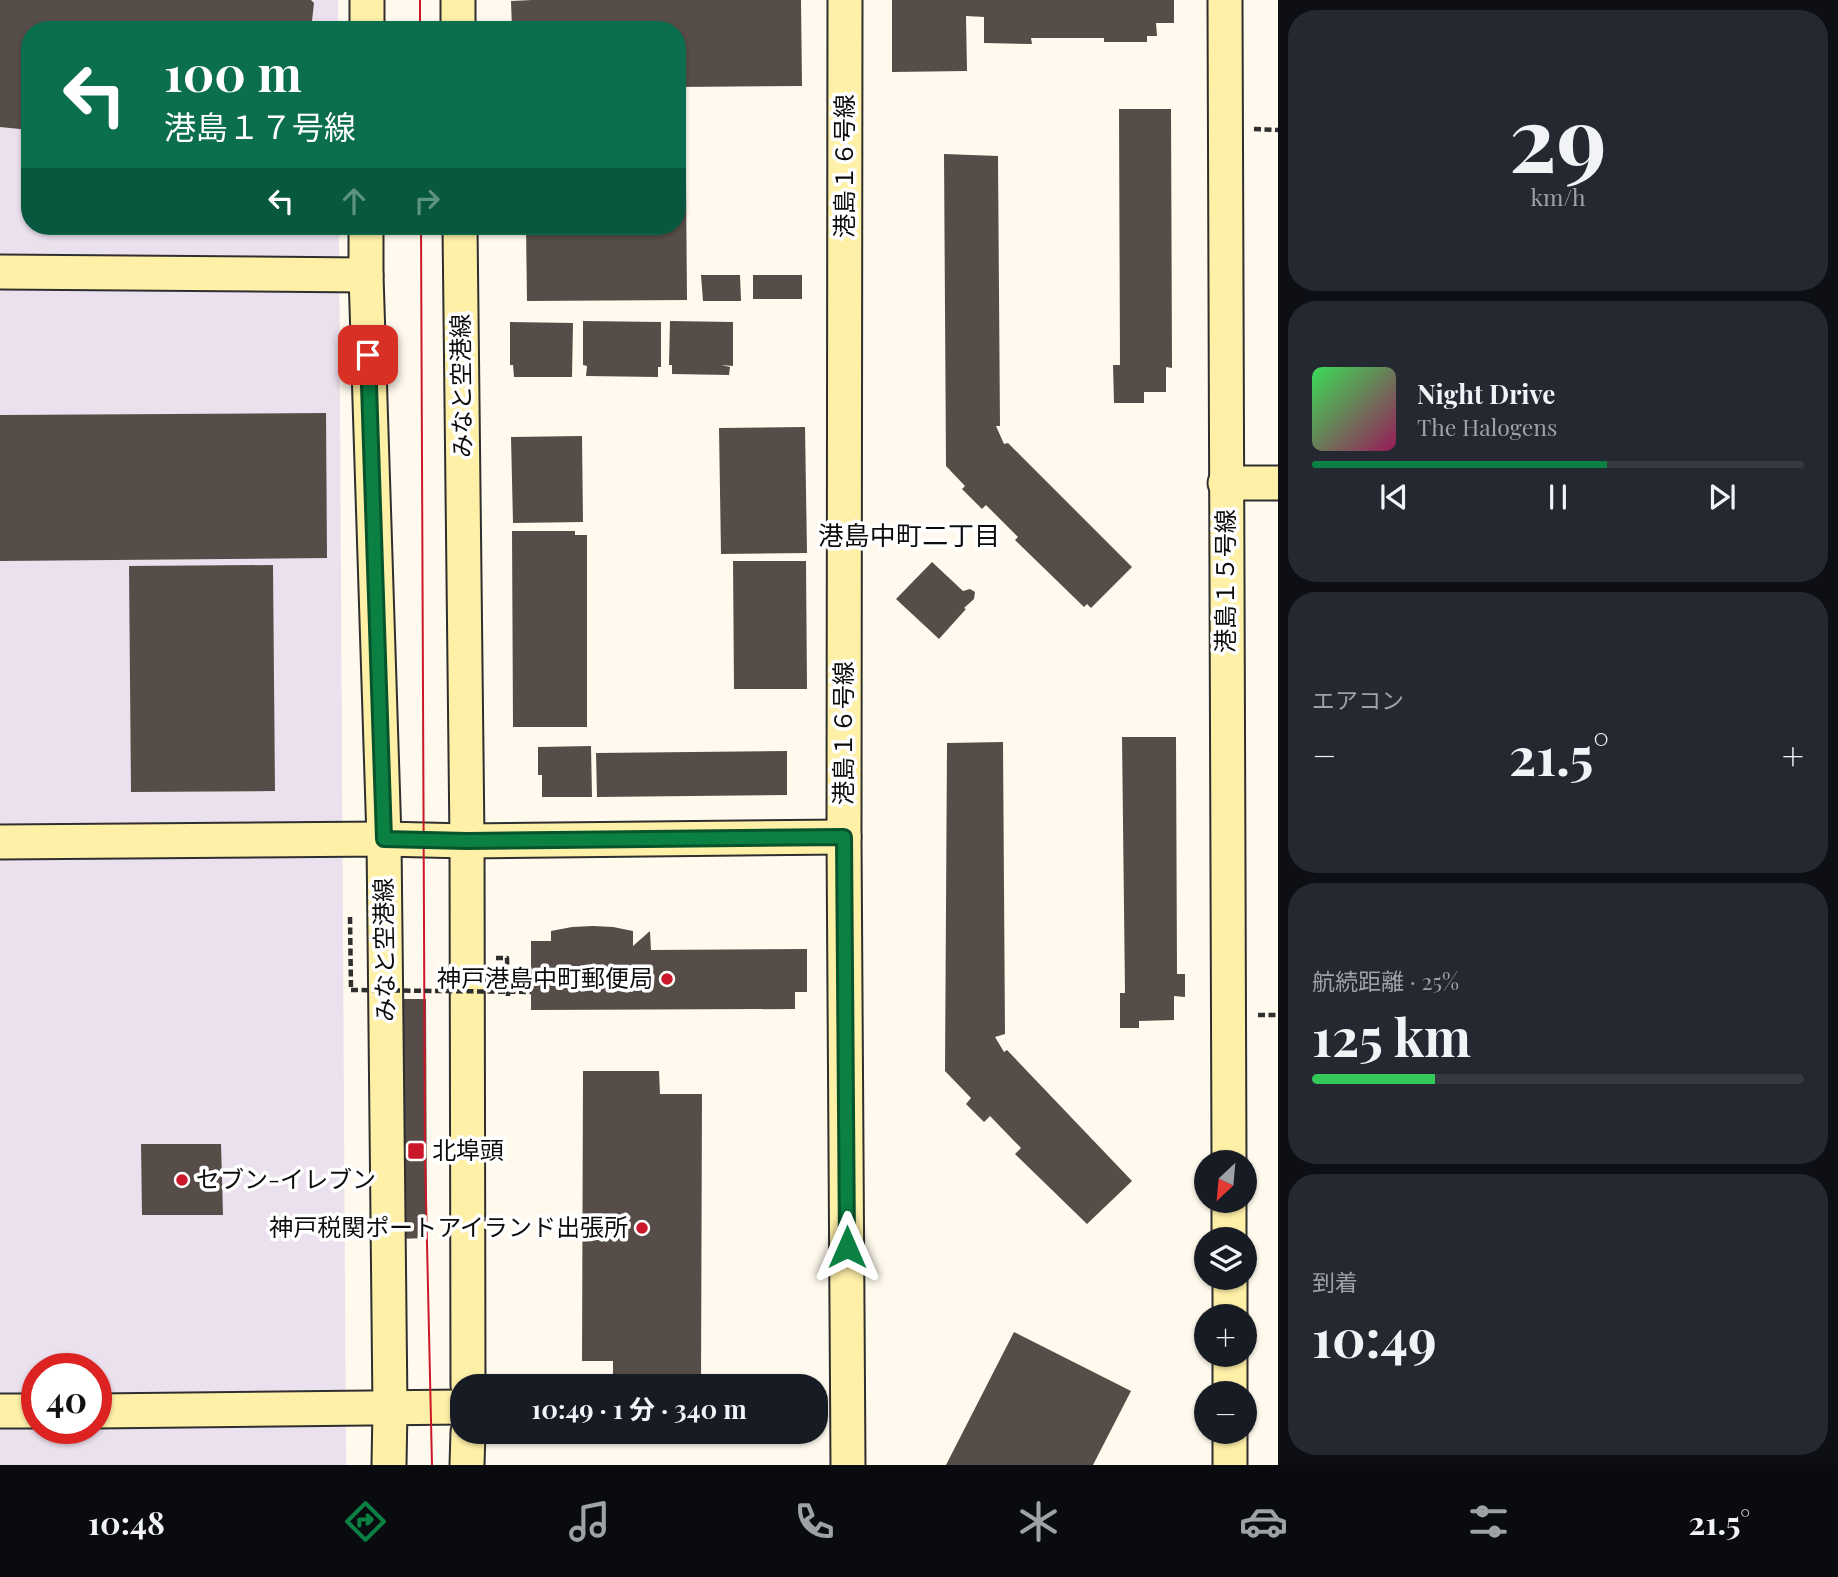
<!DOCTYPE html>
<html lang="ja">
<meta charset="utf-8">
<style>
:root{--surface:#171b24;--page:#242831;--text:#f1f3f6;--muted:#9ea1a6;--line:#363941;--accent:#0b8043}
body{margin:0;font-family:"Playfair Display","Noto Sans JP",serif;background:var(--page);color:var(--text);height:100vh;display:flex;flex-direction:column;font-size:26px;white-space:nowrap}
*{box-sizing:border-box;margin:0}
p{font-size:23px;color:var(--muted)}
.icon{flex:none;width:38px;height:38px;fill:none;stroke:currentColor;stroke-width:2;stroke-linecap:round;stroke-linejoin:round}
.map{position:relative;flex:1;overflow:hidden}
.details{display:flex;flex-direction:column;gap:10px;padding:10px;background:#0d0f14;width:560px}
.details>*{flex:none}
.guide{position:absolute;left:21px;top:21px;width:665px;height:214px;border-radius:28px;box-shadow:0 2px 5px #0004;background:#0b6e4f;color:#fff;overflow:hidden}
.needle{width:46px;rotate:206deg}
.buttons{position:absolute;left:1194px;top:1150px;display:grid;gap:14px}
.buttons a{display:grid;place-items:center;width:63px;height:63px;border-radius:50%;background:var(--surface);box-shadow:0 2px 5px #0004;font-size:35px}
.speed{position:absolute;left:21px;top:1353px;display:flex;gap:14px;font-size:35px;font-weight:700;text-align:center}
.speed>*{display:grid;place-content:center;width:91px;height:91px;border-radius:50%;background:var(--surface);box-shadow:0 2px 5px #0004;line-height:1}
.speed .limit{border:10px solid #d22;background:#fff;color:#111}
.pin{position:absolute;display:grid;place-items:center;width:60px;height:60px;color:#fff;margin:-30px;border-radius:14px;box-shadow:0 4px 10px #0006}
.me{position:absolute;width:77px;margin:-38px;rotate:0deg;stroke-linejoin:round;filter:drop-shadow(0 0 5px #0008)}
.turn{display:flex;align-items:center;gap:24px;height:147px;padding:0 28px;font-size:32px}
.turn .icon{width:91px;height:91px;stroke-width:2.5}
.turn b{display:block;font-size:49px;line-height:60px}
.lanes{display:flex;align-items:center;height:66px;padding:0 28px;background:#0003;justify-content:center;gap:35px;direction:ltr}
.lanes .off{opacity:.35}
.big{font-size:52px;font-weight:700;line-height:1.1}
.details .card{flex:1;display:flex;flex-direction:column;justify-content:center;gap:10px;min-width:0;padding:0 24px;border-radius:28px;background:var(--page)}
.details .dial{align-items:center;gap:0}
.dial b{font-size:91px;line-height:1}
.song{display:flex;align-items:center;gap:21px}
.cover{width:84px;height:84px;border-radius:10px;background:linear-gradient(135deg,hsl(130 70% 55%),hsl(330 70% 35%))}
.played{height:7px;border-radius:4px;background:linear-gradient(90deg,var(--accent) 60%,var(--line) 60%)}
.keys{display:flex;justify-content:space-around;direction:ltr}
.heat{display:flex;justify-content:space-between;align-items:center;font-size:38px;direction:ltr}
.charge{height:10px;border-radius:5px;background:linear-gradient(90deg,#34c759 25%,var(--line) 0)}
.trip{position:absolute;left:450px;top:1374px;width:378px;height:70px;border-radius:28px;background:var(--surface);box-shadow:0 2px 5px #0004;font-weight:700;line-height:70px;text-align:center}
.tabs{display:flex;height:112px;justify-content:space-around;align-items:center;background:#090b0e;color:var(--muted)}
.tabs .icon{width:49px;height:49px}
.tabs .on{color:var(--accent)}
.tabs b{font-size:32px;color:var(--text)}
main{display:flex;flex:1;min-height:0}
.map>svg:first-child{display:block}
.industrial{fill:#ebe0ed;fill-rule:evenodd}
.building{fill:#574d48}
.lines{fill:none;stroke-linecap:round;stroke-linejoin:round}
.secondary-casing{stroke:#2f2f2f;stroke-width:37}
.path{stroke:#2f2f2f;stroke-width:4.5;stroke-dasharray:7 3.5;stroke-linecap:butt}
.secondary{stroke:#fff0a8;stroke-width:33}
.tram{stroke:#cb172a;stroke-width:2}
.path-bridge{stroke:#2f2f2f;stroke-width:4.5;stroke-dasharray:7 3.5;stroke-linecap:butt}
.route-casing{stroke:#07532c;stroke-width:18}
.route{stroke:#0b8043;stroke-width:12}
.poi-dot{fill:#cb172a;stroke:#fff;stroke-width:2.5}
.labels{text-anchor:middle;stroke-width:7;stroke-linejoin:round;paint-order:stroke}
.street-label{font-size:24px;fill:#0d0d0d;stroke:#fff}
.poi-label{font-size:24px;fill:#0d0d0d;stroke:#fff;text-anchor:end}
.neighbourhood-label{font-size:26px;fill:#0d0d0d;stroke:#fff}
</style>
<main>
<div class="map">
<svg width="1278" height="1465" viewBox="0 0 1278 1465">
<rect width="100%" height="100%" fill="#fffaed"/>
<path class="industrial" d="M0,0H338V30H30V226H339L346,1465H0ZM37,1368H96V1428H37Z"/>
<g class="building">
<path d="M0,0H311L314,3L311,30H30V130L0,127Z"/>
<path d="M532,0H801L802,86L677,87V30H512L511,1Z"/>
<path d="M892,0H1174V23H1156L1157,36H1147V42H1104V38H1031L1032,44L984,43V17L966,16L967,71L892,72Z"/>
<path d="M1119,109H1171L1172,368L1166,367V392H1144V403H1114L1113,365H1120Z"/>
<path d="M944,154L998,156L1000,426H996L1004,444L1008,443L1132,567L1091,608L1087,604L1084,607L1015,540L1018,537L986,505L982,509L962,489L965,486L946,466Z"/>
<path d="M677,182H686L687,300L527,301L526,226H677Z"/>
<path d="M701,275H740L741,301H703Z"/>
<rect x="753" y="275" width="49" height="24"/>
<path d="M583,321L661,322V367H658V377L586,376L587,366L583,365Z"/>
<path d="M670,321L733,322V366L721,365L730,367L729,375L672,374V365H669Z"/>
<path d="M510,322L573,323L572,377H514L513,365H510Z"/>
<path d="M326,413L327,558L0,561V415Z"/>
<path d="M805,427L807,553L721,554L719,428Z"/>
<path d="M582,436L583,522L513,523L511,437Z"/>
<path d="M512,531H575V535H587V727H513Z"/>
<path d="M733,561H806L807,689H734Z"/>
<path d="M932,562L963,591L970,589L975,592L974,599L964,608L966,609L939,639L896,599Z"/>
<path d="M273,565L275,791L131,792L129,566Z"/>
<path d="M1122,737H1176L1177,974H1185V997L1174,996V1020L1139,1021V1028H1120V993H1125Z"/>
<path d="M1003,742L1005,1034L995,1037L1004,1052L1007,1050L1132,1181L1087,1224L1015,1154L1021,1148L990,1116L984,1122L966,1104L971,1098L945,1071L947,743Z"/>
<path d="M591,746L592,797H542V775H538V747Z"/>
<path d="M787,751V795L597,797L596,753Z"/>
<path d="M593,926L613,927L633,931V946L650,931L651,950L807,949V992H795V1009L531,1010V941H551V931L572,927Z"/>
<path d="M393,999H426L427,1238L396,1239Z"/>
<path d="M583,1071H659L660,1094H702L701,1386H613V1361H582Z"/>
<path d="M141,1144H221L223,1215H142Z"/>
<path d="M1014,1332L1131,1391L1093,1465H946Z"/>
<path d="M626,1432H684V1437L626,1436Z"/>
</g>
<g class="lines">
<defs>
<g id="secondary">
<path d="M458,0V30"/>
<path d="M845,0L844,837L848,1465"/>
<path d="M1225,0L1229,1162"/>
<path d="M367,30V0"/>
<path d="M366,226V275L384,839L390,1409L389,1465"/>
<path d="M460,226L467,841L468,1386"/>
<path d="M0,272L366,275"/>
<path d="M1225,483H1278"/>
<path d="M0,842L384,839L467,841L844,837"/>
<path d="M1229,1200V1239"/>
<path d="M1230,1278V1316"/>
<path d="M1230,1354V1393"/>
<path d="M0,1411H37"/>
<path d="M96,1411L462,1407"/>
<path d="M1230,1432V1465"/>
<path d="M467,1465L468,1432"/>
</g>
</defs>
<use href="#secondary" class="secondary-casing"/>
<g class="path">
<path d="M1254,129L1278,130"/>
<path d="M350,917L351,990"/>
<path d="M496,958H507L508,998"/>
<path d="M1258,1015H1278"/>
</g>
<use href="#secondary" class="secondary"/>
<g class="tram">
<path d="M420,0V30"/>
<path d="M421,226L425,1155L432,1465"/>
</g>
<path class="path-bridge" d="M351,990L531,992"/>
</g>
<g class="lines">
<defs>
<path id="route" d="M368,355L384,839L467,841L844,837L847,1247"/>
</defs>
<use href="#route" class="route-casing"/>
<use href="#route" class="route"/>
</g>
<g class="poi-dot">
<circle cx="667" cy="979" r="7"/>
<rect x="407" y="1142" width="18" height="18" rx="3.5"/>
<circle cx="182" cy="1180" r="7"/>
<circle cx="642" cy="1228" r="7"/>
</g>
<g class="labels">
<g class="street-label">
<text transform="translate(845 166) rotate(-90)" y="8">港島１６号線</text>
<text transform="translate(462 386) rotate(-91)" y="8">みなと空港線</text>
<text transform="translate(1226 581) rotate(-90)" y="8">港島１５号線</text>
<text transform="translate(844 733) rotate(-90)" y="8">港島１６号線</text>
<text transform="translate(385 950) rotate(-91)" y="8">みなと空港線</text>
</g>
<g class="poi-label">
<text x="653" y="987">神戸港島中町郵便局</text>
<text x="432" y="1159" text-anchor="start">北埠頭</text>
<text x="196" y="1188" text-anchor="start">セブン-イレブン</text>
<text x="628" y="1236">神戸税関ポートアイランド出張所</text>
</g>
<g class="neighbourhood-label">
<text x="909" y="545">港島中町二丁目</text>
</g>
</g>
</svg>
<div class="buttons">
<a><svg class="needle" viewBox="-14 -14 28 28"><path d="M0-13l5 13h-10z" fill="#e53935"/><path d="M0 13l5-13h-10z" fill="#9ea1a6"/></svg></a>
<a><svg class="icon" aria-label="layers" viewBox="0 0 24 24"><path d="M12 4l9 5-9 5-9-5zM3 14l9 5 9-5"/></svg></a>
<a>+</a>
<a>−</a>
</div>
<div class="speed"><div class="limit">40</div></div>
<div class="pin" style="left:368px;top:355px;background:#d93025"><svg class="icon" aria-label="arrive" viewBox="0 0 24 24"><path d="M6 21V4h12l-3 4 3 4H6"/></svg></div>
<svg class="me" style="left:847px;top:1247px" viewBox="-20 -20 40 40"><path d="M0-17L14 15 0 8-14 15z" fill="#0b8043" stroke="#fff" stroke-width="4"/></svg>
<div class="trip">10:49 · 1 分 · 340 m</div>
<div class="guide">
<div class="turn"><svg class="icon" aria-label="left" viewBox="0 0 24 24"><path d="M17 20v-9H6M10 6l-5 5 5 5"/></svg><div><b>100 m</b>港島１７号線</div></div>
<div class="lanes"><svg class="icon" aria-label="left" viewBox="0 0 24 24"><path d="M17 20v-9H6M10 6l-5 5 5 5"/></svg><svg class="icon off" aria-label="ahead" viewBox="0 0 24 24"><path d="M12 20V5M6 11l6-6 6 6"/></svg><svg class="icon off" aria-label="right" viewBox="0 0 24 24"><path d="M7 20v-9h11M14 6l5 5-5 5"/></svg></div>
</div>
</div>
<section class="details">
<div class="card dial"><b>29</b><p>km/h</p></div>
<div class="card">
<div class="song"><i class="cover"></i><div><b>Night Drive</b><p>The Halogens</p></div></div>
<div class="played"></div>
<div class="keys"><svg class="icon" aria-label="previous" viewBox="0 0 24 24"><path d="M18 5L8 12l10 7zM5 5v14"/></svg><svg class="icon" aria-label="pause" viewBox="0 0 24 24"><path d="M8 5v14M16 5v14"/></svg><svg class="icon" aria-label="next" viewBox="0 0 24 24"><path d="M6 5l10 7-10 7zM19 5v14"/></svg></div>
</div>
<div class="card"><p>エアコン</p>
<div class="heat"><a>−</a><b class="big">21.5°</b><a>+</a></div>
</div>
<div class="card"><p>航続距離 · 25%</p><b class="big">125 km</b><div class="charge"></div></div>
<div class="card"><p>到着</p><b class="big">10:49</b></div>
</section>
</main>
<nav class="tabs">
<b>10:48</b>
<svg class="icon on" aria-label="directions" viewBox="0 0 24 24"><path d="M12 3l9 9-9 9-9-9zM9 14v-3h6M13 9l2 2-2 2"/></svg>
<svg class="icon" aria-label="music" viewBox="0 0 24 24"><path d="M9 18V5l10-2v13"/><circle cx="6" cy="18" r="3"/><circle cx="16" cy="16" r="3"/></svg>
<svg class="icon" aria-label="phone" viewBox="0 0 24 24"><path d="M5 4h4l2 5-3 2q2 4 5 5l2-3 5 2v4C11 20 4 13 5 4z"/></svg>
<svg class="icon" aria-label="climate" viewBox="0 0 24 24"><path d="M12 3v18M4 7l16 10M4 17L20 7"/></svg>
<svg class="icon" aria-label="car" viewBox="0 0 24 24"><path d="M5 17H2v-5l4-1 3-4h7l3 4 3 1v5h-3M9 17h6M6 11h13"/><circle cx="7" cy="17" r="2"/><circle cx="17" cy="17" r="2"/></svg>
<svg class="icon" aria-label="filters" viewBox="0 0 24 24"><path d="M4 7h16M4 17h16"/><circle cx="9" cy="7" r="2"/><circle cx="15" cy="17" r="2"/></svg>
<b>21.5°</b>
</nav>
